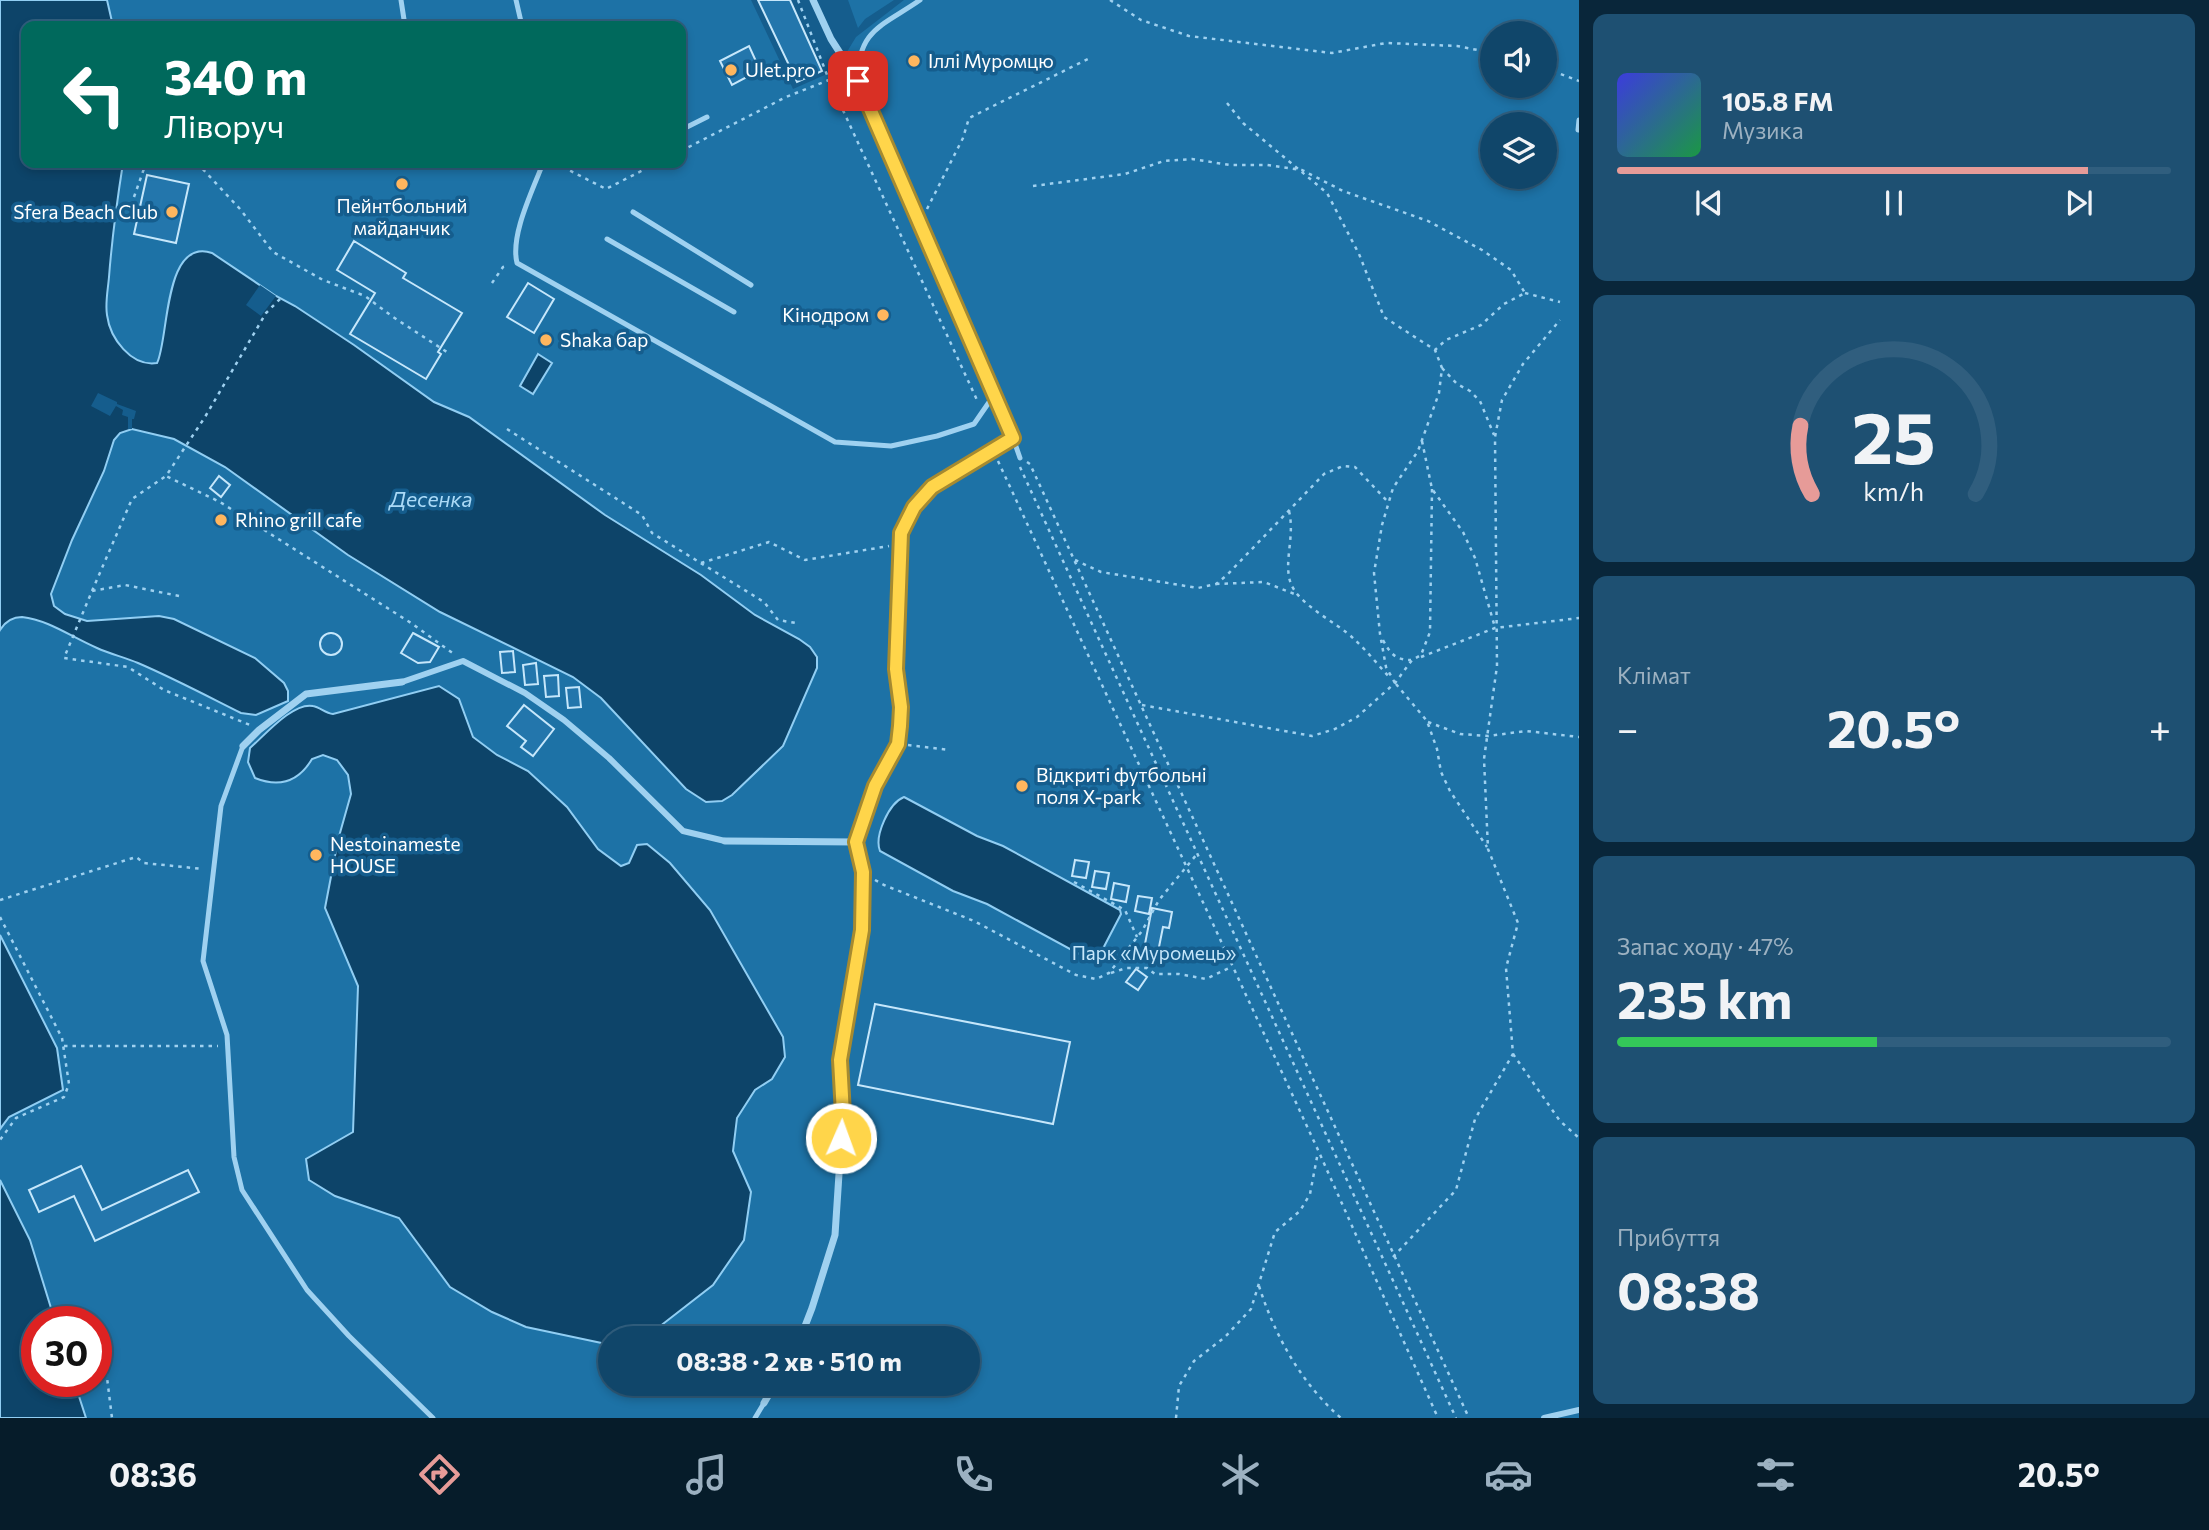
<!DOCTYPE html>
<html lang="uk">
<meta charset="utf-8">
<style>
:root{--surface:#10466a;--page:#1e5072;--text:#f1f3f6;--muted:#9cb1c1;--line:#305e7e;--accent:#e69b98}
body{margin:0;font-family:Commissioner,sans-serif;background:var(--page);color:var(--text);height:100vh;display:flex;flex-direction:column;font-size:26px;white-space:nowrap}
*{box-sizing:border-box;margin:0}
p{font-size:23px;color:var(--muted)}
.icon{flex:none;width:38px;height:38px;fill:none;stroke:currentColor;stroke-width:2;stroke-linecap:round;stroke-linejoin:round}
.map{position:relative;flex:1;overflow:hidden}
.drawer{display:flex;flex-direction:column;gap:14px;padding:14px;background:#09263a;width:630px}
.drawer>*{flex:none}
.top-card{position:absolute;left:21px;top:21px;width:665px;height:147px;border-radius:14px;box-shadow:0 4px 10px #0003,0 0 0 2px var(--line);background:#00695c;color:#fff;overflow:hidden}
.buttons{position:absolute;left:1480px;top:21px;display:grid;gap:14px}
.buttons a{display:grid;place-items:center;width:77px;height:77px;border-radius:50%;background:var(--surface);box-shadow:0 4px 10px #0003,0 0 0 2px var(--line);font-size:35px}
.speed{position:absolute;left:21px;top:1306px;display:flex;gap:14px;font-size:35px;font-weight:700;text-align:center}
.speed>*{display:grid;place-content:center;width:91px;height:91px;border-radius:50%;background:var(--surface);box-shadow:0 4px 10px #0003,0 0 0 2px var(--line);line-height:1}
.speed .limit{border:10px solid #d22;background:#fff;color:#111}
.pin{position:absolute;display:grid;place-items:center;width:60px;height:60px;color:#fff;margin:-30px;border-radius:14px;box-shadow:0 4px 10px #0006}
.me{position:absolute;width:77px;margin:-38px;rotate:2deg;stroke-linejoin:round;filter:drop-shadow(0 0 5px #0008)}
.turn{display:flex;align-items:center;gap:24px;height:147px;padding:0 28px;font-size:32px}
.turn .icon{width:91px;height:91px;stroke-width:2.5}
.turn b{display:block;font-size:49px;line-height:60px}
.big{font-size:52px;font-weight:700;line-height:1.1}
.drawer .card{flex:1;display:flex;flex-direction:column;justify-content:center;gap:10px;min-width:0;padding:0 24px;border-radius:14px;background:var(--page)}
.drawer .dial{align-items:center;gap:0}
.dial svg{height:182px;overflow:visible;fill:none;stroke:var(--line);stroke-width:7;stroke-linecap:round;text-anchor:middle}
.dial text{fill:var(--text);stroke:none}
.song{display:flex;align-items:center;gap:21px}
.cover{width:84px;height:84px;border-radius:10px;background:linear-gradient(135deg,hsl(240 70% 55%),hsl(140 70% 35%))}
.played{height:7px;border-radius:4px;background:linear-gradient(90deg,var(--accent) 85%,var(--line) 85%)}
.keys{display:flex;justify-content:space-around;direction:ltr}
.heat{display:flex;justify-content:space-between;align-items:center;font-size:38px;direction:ltr}
.charge{height:10px;border-radius:5px;background:linear-gradient(90deg,#34c759 47%,var(--line) 0)}
.trip{position:absolute;left:598px;top:1326px;width:382px;height:70px;border-radius:35px;background:var(--surface);box-shadow:0 4px 10px #0003,0 0 0 2px var(--line);font-weight:700;line-height:70px;text-align:center}
.dock{display:flex;height:112px;justify-content:space-around;align-items:center;background:#061c2a;color:var(--muted)}
.dock .icon{width:49px;height:49px}
.dock .selected{color:var(--accent)}
.dock b{font-size:32px;color:var(--text)}
main{display:flex;flex:1;min-height:0}
.map>svg:first-child{display:block}
.green{fill:#1d72a6;fill-rule:evenodd}
.water{fill:#0d4469;stroke:#91cef3;stroke-width:2}
.pier{fill:#155d8d}
.building{fill:#2376ac;stroke:#c6e7fb;stroke-width:2}
.lines{fill:none;stroke-linecap:round;stroke-linejoin:round}
.path{stroke:#9fd1f0;stroke-width:2.5;stroke-dasharray:3.5 5;stroke-linecap:butt}
.service{stroke:#9fd1f0;stroke-width:5}
.pedestrian{stroke:#9fd1f0;stroke-width:6}
.minor{stroke:#9fd1f0;stroke-width:7}
.route-casing{stroke:#a68a30;stroke-width:18}
.route{stroke:#ffd54a;stroke-width:12}
.poi-dot{fill:#ffb65e;stroke:#155d8d;stroke-width:2.5}
.labels{text-anchor:middle;stroke-width:7;stroke-linejoin:round;paint-order:stroke}
.poi-label{font-size:19px;fill:#fff;stroke:#155d8d;text-anchor:start}
.park-label{font-size:19px;fill:#c6e7fb;stroke:#155d8d}
.water-label{font-size:21px;font-style:italic;fill:#abdaf7;stroke:#155d8d}
</style>
<main>
<div class="map">
<svg width="1579" height="1418" viewBox="0 0 1579 1418">
<rect width="100%" height="100%" fill="#155d8d"/>
<g class="green">
<path d="M107,0H751L793,89L836,70L856,37L904,0H1579V1418H27L0,1380V465L111,257L123,163H681V26H113ZM1493,33H1545V86H1493ZM1493,124H1545V177H1493ZM37,1321H96V1381H37ZM611,1339H968V1384H611Z"/>
<path d="M848,0H894L865,19L858,28Z"/>
</g>
<g class="water">
<path d="M0,0H107L113,26H26V163H123C117,201 112,238 109,277C108,289 105,303 107,315C110,338 131,367 157,363C169,340 163,237 212,253L276,296L295,306L354,345L434,402L469,417L605,515L701,575L755,615L799,639L810,647L817,657V668L783,746L732,795L722,801L706,802L686,789L601,698L573,677L440,612L348,555L225,467L174,439L132,429L120,433L114,440L104,471L72,540L51,594L54,606L65,614L87,621L159,616L174,619L255,658L284,683L288,691V701L256,715L241,713C207,696 173,678 138,663C124,657 110,654 97,648C73,638 49,620 22,617C11,617 5,622 0,630Z"/>
<path d="M538,354L552,363L533,394L520,386Z"/>
<path d="M439,686L459,699L473,737L497,755L528,771L567,807L598,849L621,866L629,863L637,845L647,844L670,863L710,910L783,1037L785,1057L772,1079L755,1090L737,1118L733,1151L751,1192L744,1240L713,1285L659,1327L641,1339H611V1345L526,1327L492,1312L450,1287L399,1218L335,1196L309,1180L306,1159L353,1132L358,986L325,908L338,840L351,794L348,775L337,760L323,755L312,759C299,781 280,788 255,778L248,762L250,748C265,735 293,702 313,706C320,707 325,713 333,714Z"/>
<path d="M904,797L977,836L1003,846L1120,910L1121,914L1097,960L1092,961L987,904L953,891L880,851C874,836 889,803 904,797Z"/>
<path d="M0,935L57,1048L63,1090L9,1117L0,1129Z"/>
<path d="M0,1180L30,1240L55,1321H37V1381H74L86,1418H0Z"/>
</g>
<g class="pier">
<path d="M260,285L276,296L261,316L246,305Z"/>
<path d="M98,393L117,402V404L136,411L134,419H132V429H128V417L122,415L123,410L116,406L110,416L91,406Z"/>
</g>
<g class="building">
<path d="M758,0H790L822,71L797,82Z"/>
<path d="M749,46L760,70L732,85L720,61Z"/>
<path d="M147,175L189,184L176,243L134,234Z"/>
<path d="M354,241L406,273L403,278L462,313L438,352L441,354L426,379L350,334L375,293L337,270Z"/>
<path d="M528,283L554,299L534,333L507,317Z"/>
<path d="M219,476L230,485L221,497L210,488Z"/>
<circle cx="331" cy="644" r="11"/>
<path d="M413,633L439,647L430,662L418,663L401,653Z"/>
<path d="M513,651L515,672L502,673L500,652Z"/>
<path d="M536,663L538,684L525,685L523,665Z"/>
<path d="M558,675L559,696L546,697L544,676Z"/>
<path d="M579,687L581,707L568,708L566,688Z"/>
<path d="M524,705L554,729L533,756L521,747L526,741L507,726Z"/>
<path d="M1075,860L1089,862L1086,878L1072,876Z"/>
<path d="M1095,871L1109,873L1106,889L1092,887Z"/>
<path d="M1114,883L1129,886L1126,902L1111,899Z"/>
<path d="M1138,896L1152,898L1149,914L1135,911Z"/>
<path d="M1152,908L1172,912L1169,928L1163,927L1158,952L1144,949Z"/>
<path d="M1136,969L1147,977L1138,990L1126,982Z"/>
<path d="M875,1004L1070,1042L1053,1124L858,1085Z"/>
<path d="M81,1166L102,1210L188,1170L199,1192L95,1241L74,1196L39,1212L29,1190Z"/>
</g>
<g class="lines">
<g class="path">
<path d="M798,0L829,80L977,400"/>
<path d="M1110,0L1141,20L1189,36L1332,53L1386,43L1457,46L1493,53"/>
<path d="M1545,68L1579,81"/>
<path d="M1227,103L1243,123L1327,193L1359,254L1384,317L1435,350L1442,368L1439,393L1426,429L1418,451L1393,488L1382,525L1374,573L1380,634L1386,667L1395,683"/>
<path d="M681,151L786,97L829,80"/>
<path d="M197,163L240,209L273,252L323,280L365,296L393,317L450,354"/>
<path d="M555,163L606,189L657,163"/>
<path d="M1033,186L1125,174L1164,161L1192,159L1230,165H1267L1302,170L1343,191L1428,221L1482,250L1511,270L1525,293L1504,304L1481,325L1446,340L1435,350"/>
<path d="M134,197L146,163"/>
<path d="M927,209L963,138L969,118L1088,59"/>
<path d="M492,283L503,267L507,266"/>
<path d="M1525,293L1560,302"/>
<path d="M280,299L266,313L205,417L166,476L220,502L411,623L454,654"/>
<path d="M1442,368L1457,384L1470,391L1480,401L1494,435"/>
<path d="M507,429L642,515L652,533L764,602L778,620L796,623"/>
<path d="M1422,441L1432,489L1463,532L1475,558L1494,624"/>
<path d="M998,461L1318,1150L1438,1418"/>
<path d="M1027,462L1030,464L1469,1418"/>
<path d="M1020,467L1456,1418"/>
<path d="M1289,511C1295,536 1284,560 1290,581C1297,605 1337,622 1354,639C1367,651 1379,666 1391,679"/>
<path d="M1075,560L1101,572L1198,588L1216,584L1227,575L1324,474L1343,466L1355,467L1389,503"/>
<path d="M701,563L769,542L805,560L889,546"/>
<path d="M1216,584L1264,582L1297,595"/>
<path d="M92,591L132,499L166,476"/>
<path d="M179,596L125,585L92,591L64,658L128,667L164,690L250,725"/>
<path d="M1383,640C1390,653 1395,660 1411,660"/>
<path d="M1421,657L1495,628L1579,618"/>
<path d="M1396,684L1427,721L1437,749L1441,772L1450,791L1487,847"/>
<path d="M1142,705L1312,736L1335,729L1357,717L1395,683L1412,660L1421,655L1430,632L1432,489"/>
<path d="M1428,722L1460,734L1488,736L1526,731L1579,737"/>
<path d="M908,745L950,750"/>
<path d="M875,880L884,885L974,921L1076,975L1096,979L1109,973L1142,931L1159,900L1197,854"/>
<path d="M1074,882L1125,910L1137,937"/>
<path d="M0,900L136,857L144,863L203,869"/>
<path d="M0,917L62,1038L69,1084L64,1097L16,1118L0,1140"/>
<path d="M1111,973L1126,968H1147L1155,974H1179L1206,979L1231,967"/>
<path d="M64,1046H218"/>
<path d="M1513,1054L1560,1121L1579,1138"/>
<path d="M1393,1257L1456,1190L1475,1119L1513,1054L1506,968L1518,923L1488,849L1484,759L1497,666L1495,437L1502,400L1523,364L1560,320"/>
<path d="M1259,1286C1275,1336 1301,1383 1341,1418"/>
<path d="M100,1321L112,1418"/>
<path d="M1176,1418L1179,1386L1194,1361L1225,1337L1251,1309L1275,1232L1300,1211L1310,1194L1318,1152"/>
</g>
<g class="service">
<path d="M401,0L405,26"/>
<path d="M516,0L522,26"/>
<path d="M858,81C857,29 883,26 920,0"/>
<path d="M681,130L707,117"/>
<path d="M1578,130L1579,120"/>
<path d="M543,163C533,190 510,235 517,263L835,442L891,446L937,436L974,424L994,395"/>
<path d="M633,212L751,285"/>
<path d="M607,239L734,312"/>
<path d="M1013,438L1020,458"/>
<path d="M243,746L221,806L203,961L227,1035L234,1157L242,1190L307,1290L349,1336L433,1418"/>
<path d="M755,1418L764,1403"/>
</g>
<g class="pedestrian">
<path d="M402,682L463,661L525,693L564,720L609,758L683,831L725,841"/>
<path d="M1544,1418L1579,1410"/>
</g>
<g class="minor">
<path d="M243,746L259,730L306,694L402,682"/>
<path d="M725,841L856,842"/>
<path d="M800,1339L812,1308L835,1235L843,1113L840,1060L862,930L863,872L856,842L875,785L898,744L901,707L896,669L901,532L914,507L932,487L1013,438L858,81L831,39L813,0"/>
<path d="M764,1403L775,1384"/>
</g>
</g>
<g class="lines">
<defs>
<path id="route" d="M841,1138L843,1114L840,1060L862,930L863,872L856,842L875,786L898,744L900,726L901,707L896,669L901,533L914,507L932,487L1013,438L858,81"/>
</defs>
<use href="#route" class="route-casing"/>
<use href="#route" class="route"/>
</g>
<g class="poi-dot">
<circle cx="914" cy="61" r="7"/>
<circle cx="731" cy="70" r="7"/>
<circle cx="402" cy="184" r="7"/>
<circle cx="172" cy="212" r="7"/>
<circle cx="883" cy="315" r="7"/>
<circle cx="546" cy="340" r="7"/>
<circle cx="221" cy="520" r="7"/>
<circle cx="1022" cy="786" r="7"/>
<circle cx="316" cy="855" r="7"/>
</g>
<g class="labels">
<g class="poi-label">
<text x="928" y="68">Іллі Муромцю</text>
<text x="745" y="77">Ulet.pro</text>
<text x="402" y="213" text-anchor="middle">Пейнтбольний<tspan x="402" dy="22">майданчик</tspan></text>
<text x="158" y="219" text-anchor="end">Sfera Beach Club</text>
<text x="869" y="322" text-anchor="end">Кінодром</text>
<text x="560" y="347">Shaka бар</text>
<text x="235" y="527">Rhino grill cafe</text>
<text x="1036" y="782">Відкриті футбольні<tspan x="1036" dy="22">поля X-park</tspan></text>
<text x="330" y="851">Nestoinameste<tspan x="330" dy="22">HOUSE</tspan></text>
</g>
<g class="park-label">
<text x="1154" y="960">Парк «Муромець»</text>
</g>
<g class="water-label">
<text x="431" y="507">Десенка</text>
</g>
</g>
</svg>
<div class="buttons">
<a><svg class="icon" aria-label="sound" viewBox="0 0 24 24"><path d="M4 9h4l5-4v14l-5-4H4zM17 9q2 3 0 6"/></svg></a>
<a><svg class="icon" aria-label="layers" viewBox="0 0 24 24"><path d="M12 4l9 5-9 5-9-5zM3 14l9 5 9-5"/></svg></a>
</div>
<div class="speed"><div class="limit">30</div></div>
<div class="pin" style="left:858px;top:81px;background:#d93025"><svg class="icon" aria-label="arrive" viewBox="0 0 24 24"><path d="M6 21V4h12l-3 4 3 4H6"/></svg></div>
<svg class="me" style="left:841px;top:1138px" viewBox="-20 -20 40 40"><circle r="17" fill="#ffd54a" stroke="#fff" stroke-width="3"/><path d="M0-11L8 9 0 5-8 9z" fill="#fff"/></svg>
<div class="trip">08:38 · 2 хв · 510 m</div>
<div class="top-card">
<div class="turn"><svg class="icon" aria-label="left" viewBox="0 0 24 24"><path d="M17 20v-9H6M10 6l-5 5 5 5"/></svg><div><b>340 m</b>Ліворуч</div></div>
</div>
</div>
<section class="drawer">
<div class="card">
<div class="song"><i class="cover"></i><div><b>105.8 FM</b><p>Музика</p></div></div>
<div class="played"></div>
<div class="keys"><svg class="icon" aria-label="previous" viewBox="0 0 24 24"><path d="M18 5L8 12l10 7zM5 5v14"/></svg><svg class="icon" aria-label="pause" viewBox="0 0 24 24"><path d="M8 5v14M16 5v14"/></svg><svg class="icon" aria-label="next" viewBox="0 0 24 24"><path d="M6 5l10 7-10 7zM19 5v14"/></svg></div>
</div>
<div class="card dial"><svg viewBox="0 0 100 80">
<path d="M14 69A42 42 0 1 1 86 69"/>
<path d="M14 69A42 42 0 0 1 9 39" stroke="#e69b98"/>
<text x="50" y="56" font-size="32" font-weight="700">25</text>
<text x="50" y="72" font-size="11">km/h</text>
</svg></div>
<div class="card"><p>Клімат</p>
<div class="heat"><a>−</a><b class="big">20.5°</b><a>+</a></div>
</div>
<div class="card"><p>Запас ходу · 47%</p><b class="big">235 km</b><div class="charge"></div></div>
<div class="card"><p>Прибуття</p><b class="big">08:38</b></div>
</section>
</main>
<nav class="dock">
<b>08:36</b>
<svg class="icon selected" aria-label="directions" viewBox="0 0 24 24"><path d="M12 3l9 9-9 9-9-9zM9 14v-3h6M13 9l2 2-2 2"/></svg>
<svg class="icon" aria-label="music" viewBox="0 0 24 24"><path d="M9 18V5l10-2v13"/><circle cx="6" cy="18" r="3"/><circle cx="16" cy="16" r="3"/></svg>
<svg class="icon" aria-label="phone" viewBox="0 0 24 24"><path d="M5 4h4l2 5-3 2q2 4 5 5l2-3 5 2v4C11 20 4 13 5 4z"/></svg>
<svg class="icon" aria-label="climate" viewBox="0 0 24 24"><path d="M12 3v18M4 7l16 10M4 17L20 7"/></svg>
<svg class="icon" aria-label="car" viewBox="0 0 24 24"><path d="M5 17H2v-5l4-1 3-4h7l3 4 3 1v5h-3M9 17h6M6 11h13"/><circle cx="7" cy="17" r="2"/><circle cx="17" cy="17" r="2"/></svg>
<svg class="icon" aria-label="filters" viewBox="0 0 24 24"><path d="M4 7h16M4 17h16"/><circle cx="9" cy="7" r="2"/><circle cx="15" cy="17" r="2"/></svg>
<b>20.5°</b>
</nav>
